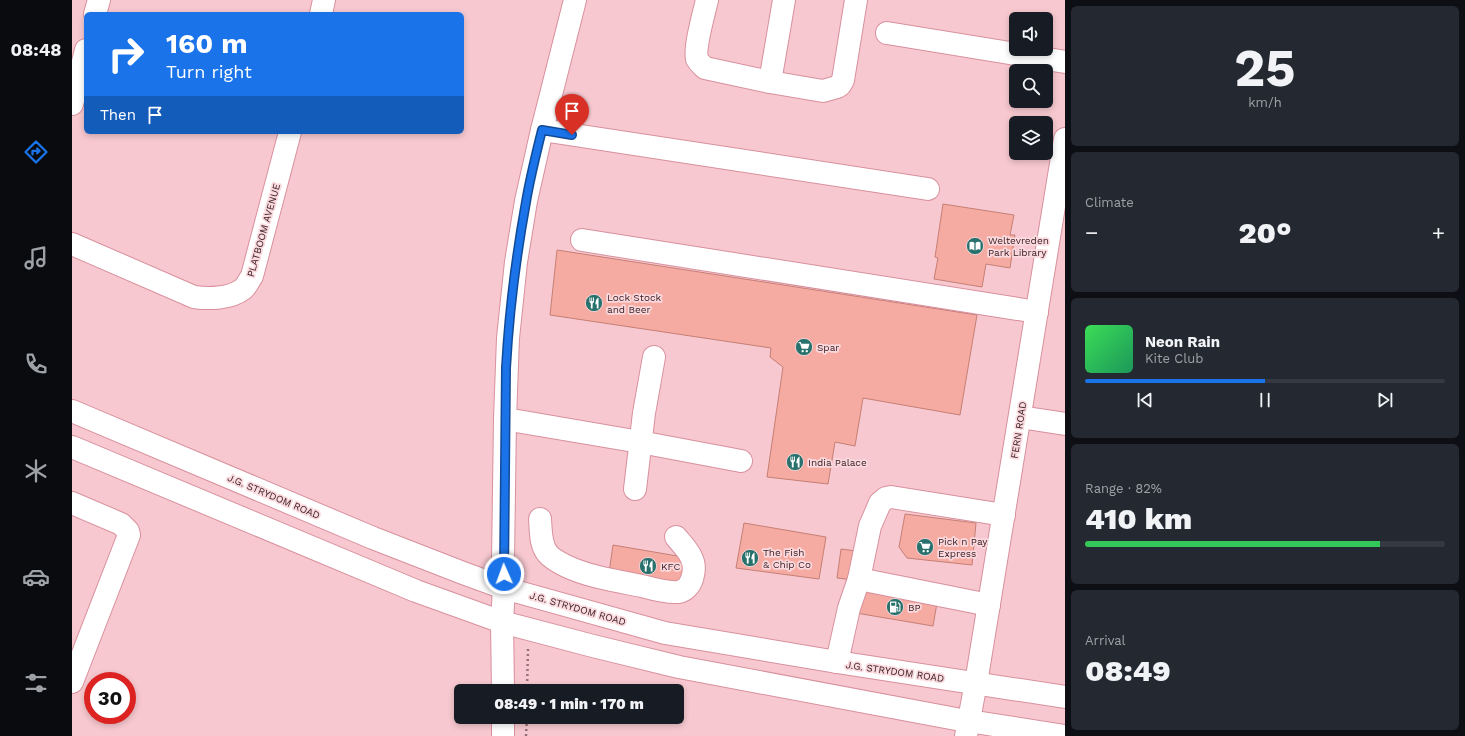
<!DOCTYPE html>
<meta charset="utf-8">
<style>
:root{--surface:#171b24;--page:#242831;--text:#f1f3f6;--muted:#9ea1a6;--line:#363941;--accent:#1a73e8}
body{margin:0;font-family:"Work Sans",sans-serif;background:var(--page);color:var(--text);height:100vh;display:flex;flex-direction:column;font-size:15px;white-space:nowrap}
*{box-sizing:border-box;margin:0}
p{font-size:13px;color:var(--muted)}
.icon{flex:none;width:22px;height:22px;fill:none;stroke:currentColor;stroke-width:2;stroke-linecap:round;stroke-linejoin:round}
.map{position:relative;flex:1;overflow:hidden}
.details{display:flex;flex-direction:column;gap:6px;padding:6px;background:#0d0f14;width:400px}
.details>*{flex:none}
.top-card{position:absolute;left:12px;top:12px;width:380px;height:122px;border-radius:6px;box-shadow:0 2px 6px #0003;background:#1a73e8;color:#fff;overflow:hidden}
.controls{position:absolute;left:937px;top:12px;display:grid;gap:8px}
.controls a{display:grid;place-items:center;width:44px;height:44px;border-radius:6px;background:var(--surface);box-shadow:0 2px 6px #0003;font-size:20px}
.speed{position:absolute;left:12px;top:672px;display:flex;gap:8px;font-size:20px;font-weight:700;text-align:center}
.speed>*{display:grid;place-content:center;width:52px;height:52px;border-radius:50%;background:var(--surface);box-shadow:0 2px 6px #0003;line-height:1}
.speed .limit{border:6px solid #d22;background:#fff;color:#111}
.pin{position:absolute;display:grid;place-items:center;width:34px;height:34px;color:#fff;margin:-41px -17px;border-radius:50% 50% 50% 0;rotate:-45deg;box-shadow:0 0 4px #0007}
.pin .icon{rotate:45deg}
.me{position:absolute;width:44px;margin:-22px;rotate:358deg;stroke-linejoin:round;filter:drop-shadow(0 0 3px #0008)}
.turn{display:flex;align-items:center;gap:14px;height:84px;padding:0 16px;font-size:18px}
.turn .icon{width:52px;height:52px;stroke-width:2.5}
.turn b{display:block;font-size:28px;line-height:34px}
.then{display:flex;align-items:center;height:38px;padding:0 16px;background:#0003;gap:8px;font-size:15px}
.big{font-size:30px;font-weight:800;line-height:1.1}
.details .tile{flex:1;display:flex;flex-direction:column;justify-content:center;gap:6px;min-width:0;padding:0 14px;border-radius:6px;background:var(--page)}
.details .dial{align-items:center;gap:0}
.dial b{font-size:52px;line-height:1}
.song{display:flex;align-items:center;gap:12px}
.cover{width:48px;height:48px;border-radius:6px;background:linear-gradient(135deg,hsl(130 70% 55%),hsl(150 70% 35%))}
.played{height:4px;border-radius:2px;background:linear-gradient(90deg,var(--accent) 50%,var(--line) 50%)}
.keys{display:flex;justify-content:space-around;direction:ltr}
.heat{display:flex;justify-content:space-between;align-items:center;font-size:22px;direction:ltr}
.charge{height:6px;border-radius:3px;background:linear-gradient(90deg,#34c759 82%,var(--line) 0)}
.trip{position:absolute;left:382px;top:684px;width:230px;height:40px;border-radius:6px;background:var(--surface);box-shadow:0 2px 6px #0003;font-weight:800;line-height:40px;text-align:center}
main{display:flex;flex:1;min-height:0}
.tab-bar{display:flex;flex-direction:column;width:72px;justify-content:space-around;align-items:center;background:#090b0e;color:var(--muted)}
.tab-bar .icon{width:28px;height:28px}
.tab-bar .selected{color:var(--accent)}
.tab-bar b{font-size:18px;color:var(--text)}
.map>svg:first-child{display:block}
.building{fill:#f5aba1;stroke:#c57f76}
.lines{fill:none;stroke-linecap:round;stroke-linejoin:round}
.minor-casing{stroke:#d8909d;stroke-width:24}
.path{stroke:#967177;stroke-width:2.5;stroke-dasharray:2 3;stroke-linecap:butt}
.minor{stroke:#fff;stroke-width:22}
.route-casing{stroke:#114b97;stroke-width:10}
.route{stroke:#1a73e8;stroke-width:7}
.labels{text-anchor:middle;stroke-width:3.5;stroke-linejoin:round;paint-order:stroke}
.street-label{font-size:10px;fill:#3d2126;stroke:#fadade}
.poi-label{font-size:10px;fill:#3d2126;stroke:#fadade;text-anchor:start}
</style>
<main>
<nav class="tab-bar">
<b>08:48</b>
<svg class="icon selected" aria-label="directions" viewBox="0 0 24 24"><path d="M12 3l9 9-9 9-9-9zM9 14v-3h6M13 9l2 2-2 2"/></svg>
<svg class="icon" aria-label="music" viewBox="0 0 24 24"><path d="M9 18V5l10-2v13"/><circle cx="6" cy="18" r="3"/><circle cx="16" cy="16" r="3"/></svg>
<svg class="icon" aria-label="phone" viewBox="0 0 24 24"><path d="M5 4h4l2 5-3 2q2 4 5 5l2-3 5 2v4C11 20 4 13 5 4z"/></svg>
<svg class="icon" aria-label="climate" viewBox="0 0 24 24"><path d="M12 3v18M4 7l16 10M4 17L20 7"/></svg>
<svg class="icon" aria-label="car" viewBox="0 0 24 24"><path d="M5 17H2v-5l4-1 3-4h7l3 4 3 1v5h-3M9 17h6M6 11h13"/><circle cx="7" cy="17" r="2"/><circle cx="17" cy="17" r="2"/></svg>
<svg class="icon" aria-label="filters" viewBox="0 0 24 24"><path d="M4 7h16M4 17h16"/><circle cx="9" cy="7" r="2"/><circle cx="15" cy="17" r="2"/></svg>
</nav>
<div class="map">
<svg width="993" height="736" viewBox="0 0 993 736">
<rect width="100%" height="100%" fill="#f7c8cf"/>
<g class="building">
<path d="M871,204L942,215L938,235H943L938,268L914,264L910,287L862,279L866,258L863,257Z"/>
<path d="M485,250L905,315L888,415L791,398L783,446L763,442L756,484L695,477L711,367L698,357L699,348L478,315Z"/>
<path d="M833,514L904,523L900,565L835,558L827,547Z"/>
<path d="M672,523L754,537L747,579L664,568Z"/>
<path d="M541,545L617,558L611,586L537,573Z"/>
<path d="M769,549L785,551L781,580L765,578Z"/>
<path d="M787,591L865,603L861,626L784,613Z"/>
</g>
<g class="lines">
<defs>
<g id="minor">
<path d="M635,0C632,13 622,48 625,59C627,63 630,65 633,68L698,82L745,90L751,91L765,87L768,85L771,80L784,0"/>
<path d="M23,14L27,0"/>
<path d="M249,14L252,0"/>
<path d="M815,33L993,62"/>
<path d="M698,82L712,0"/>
<path d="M0,104L14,50"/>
<path d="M470,130L856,189"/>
<path d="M510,240L965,312"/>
<path d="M0,244L122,297C136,299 158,299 171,289C175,286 177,280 180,276L218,132"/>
<path d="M0,411L301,538L391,573L432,588L593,633L765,662L993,697"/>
<path d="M948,417L993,424"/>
<path d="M433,419L568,442L669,461"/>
<path d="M0,447L344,591L430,622L521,646L607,667L884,719L992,736"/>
<path d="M563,489L572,413L582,357"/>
<path d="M0,503L49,524L56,531L57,535L0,682"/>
<path d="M468,519C469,531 468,545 476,554C480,559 488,563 494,566C517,577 545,581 570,586C581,589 595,593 606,592C621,590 625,568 619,557C616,550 609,543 604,537"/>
<path d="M787,579L917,605"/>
<path d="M765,662L777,608L787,579L798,526L808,503L814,498L819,497L932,515"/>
<path d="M431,691L430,622L432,588L431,561L433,419L436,338L444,262L454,201L470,130L503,0"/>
<path d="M431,717V736"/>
<path d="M894,736L905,677L993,139"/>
</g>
</defs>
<use href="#minor" class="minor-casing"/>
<g class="path">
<path d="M455,691L456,649"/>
<path d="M454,736L455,717"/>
</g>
<use href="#minor" class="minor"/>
</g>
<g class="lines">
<defs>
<path id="route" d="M432,574L434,368C437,313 444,257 454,202C458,178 464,154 470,130L500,135"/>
</defs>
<use href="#route" class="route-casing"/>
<use href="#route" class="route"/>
</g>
<defs>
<symbol id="library-disc" viewBox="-11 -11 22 22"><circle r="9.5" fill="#28716c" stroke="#fadade"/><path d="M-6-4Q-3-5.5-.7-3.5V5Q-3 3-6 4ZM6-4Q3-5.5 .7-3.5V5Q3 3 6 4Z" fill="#fff"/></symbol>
<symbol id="restaurant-disc" viewBox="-11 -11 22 22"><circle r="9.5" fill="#28716c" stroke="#fadade"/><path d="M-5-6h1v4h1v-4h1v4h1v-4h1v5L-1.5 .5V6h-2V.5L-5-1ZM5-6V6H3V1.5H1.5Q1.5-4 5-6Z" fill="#fff"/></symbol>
<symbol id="supermarket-disc" viewBox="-11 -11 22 22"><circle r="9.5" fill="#28716c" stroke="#fadade"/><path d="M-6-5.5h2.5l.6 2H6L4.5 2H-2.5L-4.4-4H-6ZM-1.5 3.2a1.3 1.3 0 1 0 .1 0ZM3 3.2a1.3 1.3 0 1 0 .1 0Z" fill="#fff"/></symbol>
<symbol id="fuel-disc" viewBox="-11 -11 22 22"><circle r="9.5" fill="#28716c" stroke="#fadade"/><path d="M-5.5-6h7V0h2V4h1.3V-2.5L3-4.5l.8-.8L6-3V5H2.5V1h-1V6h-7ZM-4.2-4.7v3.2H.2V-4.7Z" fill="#fff"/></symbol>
</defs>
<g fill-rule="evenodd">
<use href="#library-disc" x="893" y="236" width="20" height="20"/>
<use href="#restaurant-disc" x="512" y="293" width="20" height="20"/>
<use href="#supermarket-disc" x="722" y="337" width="20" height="20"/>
<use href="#restaurant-disc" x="713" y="452" width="20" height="20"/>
<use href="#supermarket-disc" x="843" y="537" width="20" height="20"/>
<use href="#restaurant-disc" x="668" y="548" width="20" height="20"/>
<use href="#restaurant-disc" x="566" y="556" width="20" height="20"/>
<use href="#fuel-disc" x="813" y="597" width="20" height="20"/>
</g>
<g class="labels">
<g class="street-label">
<text transform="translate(191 230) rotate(-74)" y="4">PLATBOOM AVENUE</text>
<text transform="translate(946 430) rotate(-81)" y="4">FERN ROAD</text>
<text transform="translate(202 496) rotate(23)" y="4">J.G. STRYDOM ROAD</text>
<text transform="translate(506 608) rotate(16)" y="4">J.G. STRYDOM ROAD</text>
<text transform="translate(823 671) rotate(8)" y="4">J.G. STRYDOM ROAD</text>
</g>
<g class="poi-label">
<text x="916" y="244">Weltevreden<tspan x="916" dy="12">Park Library</tspan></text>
<text x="535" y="301">Lock Stock<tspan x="535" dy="12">and Beer</tspan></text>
<text x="745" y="351">Spar</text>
<text x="736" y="466">India Palace</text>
<text x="866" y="545">Pick n Pay<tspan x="866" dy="12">Express</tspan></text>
<text x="691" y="556">The Fish<tspan x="691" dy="12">&amp; Chip Co</tspan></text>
<text x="589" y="570">KFC</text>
<text x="836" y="611">BP</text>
</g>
</g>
</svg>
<div class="controls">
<a><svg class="icon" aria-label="sound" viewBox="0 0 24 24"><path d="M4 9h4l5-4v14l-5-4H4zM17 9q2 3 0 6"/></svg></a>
<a><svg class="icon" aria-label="search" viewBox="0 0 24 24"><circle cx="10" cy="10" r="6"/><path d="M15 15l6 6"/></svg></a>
<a><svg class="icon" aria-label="layers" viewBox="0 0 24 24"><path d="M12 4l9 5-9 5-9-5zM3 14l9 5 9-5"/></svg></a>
</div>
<div class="speed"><div class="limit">30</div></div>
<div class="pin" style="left:500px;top:135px;background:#d93025"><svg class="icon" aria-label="arrive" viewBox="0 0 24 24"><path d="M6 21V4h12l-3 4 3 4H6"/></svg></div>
<svg class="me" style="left:432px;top:574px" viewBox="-20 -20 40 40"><circle r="17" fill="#1a73e8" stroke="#fff" stroke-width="3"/><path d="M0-11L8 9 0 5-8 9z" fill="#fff"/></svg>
<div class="trip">08:49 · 1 min · 170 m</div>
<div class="top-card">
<div class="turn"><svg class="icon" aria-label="right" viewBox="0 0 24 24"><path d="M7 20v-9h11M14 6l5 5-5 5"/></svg><div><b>160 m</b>Turn right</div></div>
<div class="then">Then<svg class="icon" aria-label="arrive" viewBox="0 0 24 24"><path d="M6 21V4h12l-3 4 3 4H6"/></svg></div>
</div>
</div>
<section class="details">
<div class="tile dial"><b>25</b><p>km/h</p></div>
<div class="tile"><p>Climate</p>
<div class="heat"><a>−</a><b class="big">20°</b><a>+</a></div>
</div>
<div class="tile">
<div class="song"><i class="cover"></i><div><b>Neon Rain</b><p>Kite Club</p></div></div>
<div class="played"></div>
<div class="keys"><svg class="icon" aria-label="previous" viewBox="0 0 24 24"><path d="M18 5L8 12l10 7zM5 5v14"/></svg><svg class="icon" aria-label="pause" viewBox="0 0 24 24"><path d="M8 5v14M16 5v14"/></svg><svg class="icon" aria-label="next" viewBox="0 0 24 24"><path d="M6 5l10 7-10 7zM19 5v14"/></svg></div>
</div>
<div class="tile"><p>Range · 82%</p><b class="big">410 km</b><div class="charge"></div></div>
<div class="tile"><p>Arrival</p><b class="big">08:49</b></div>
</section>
</main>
